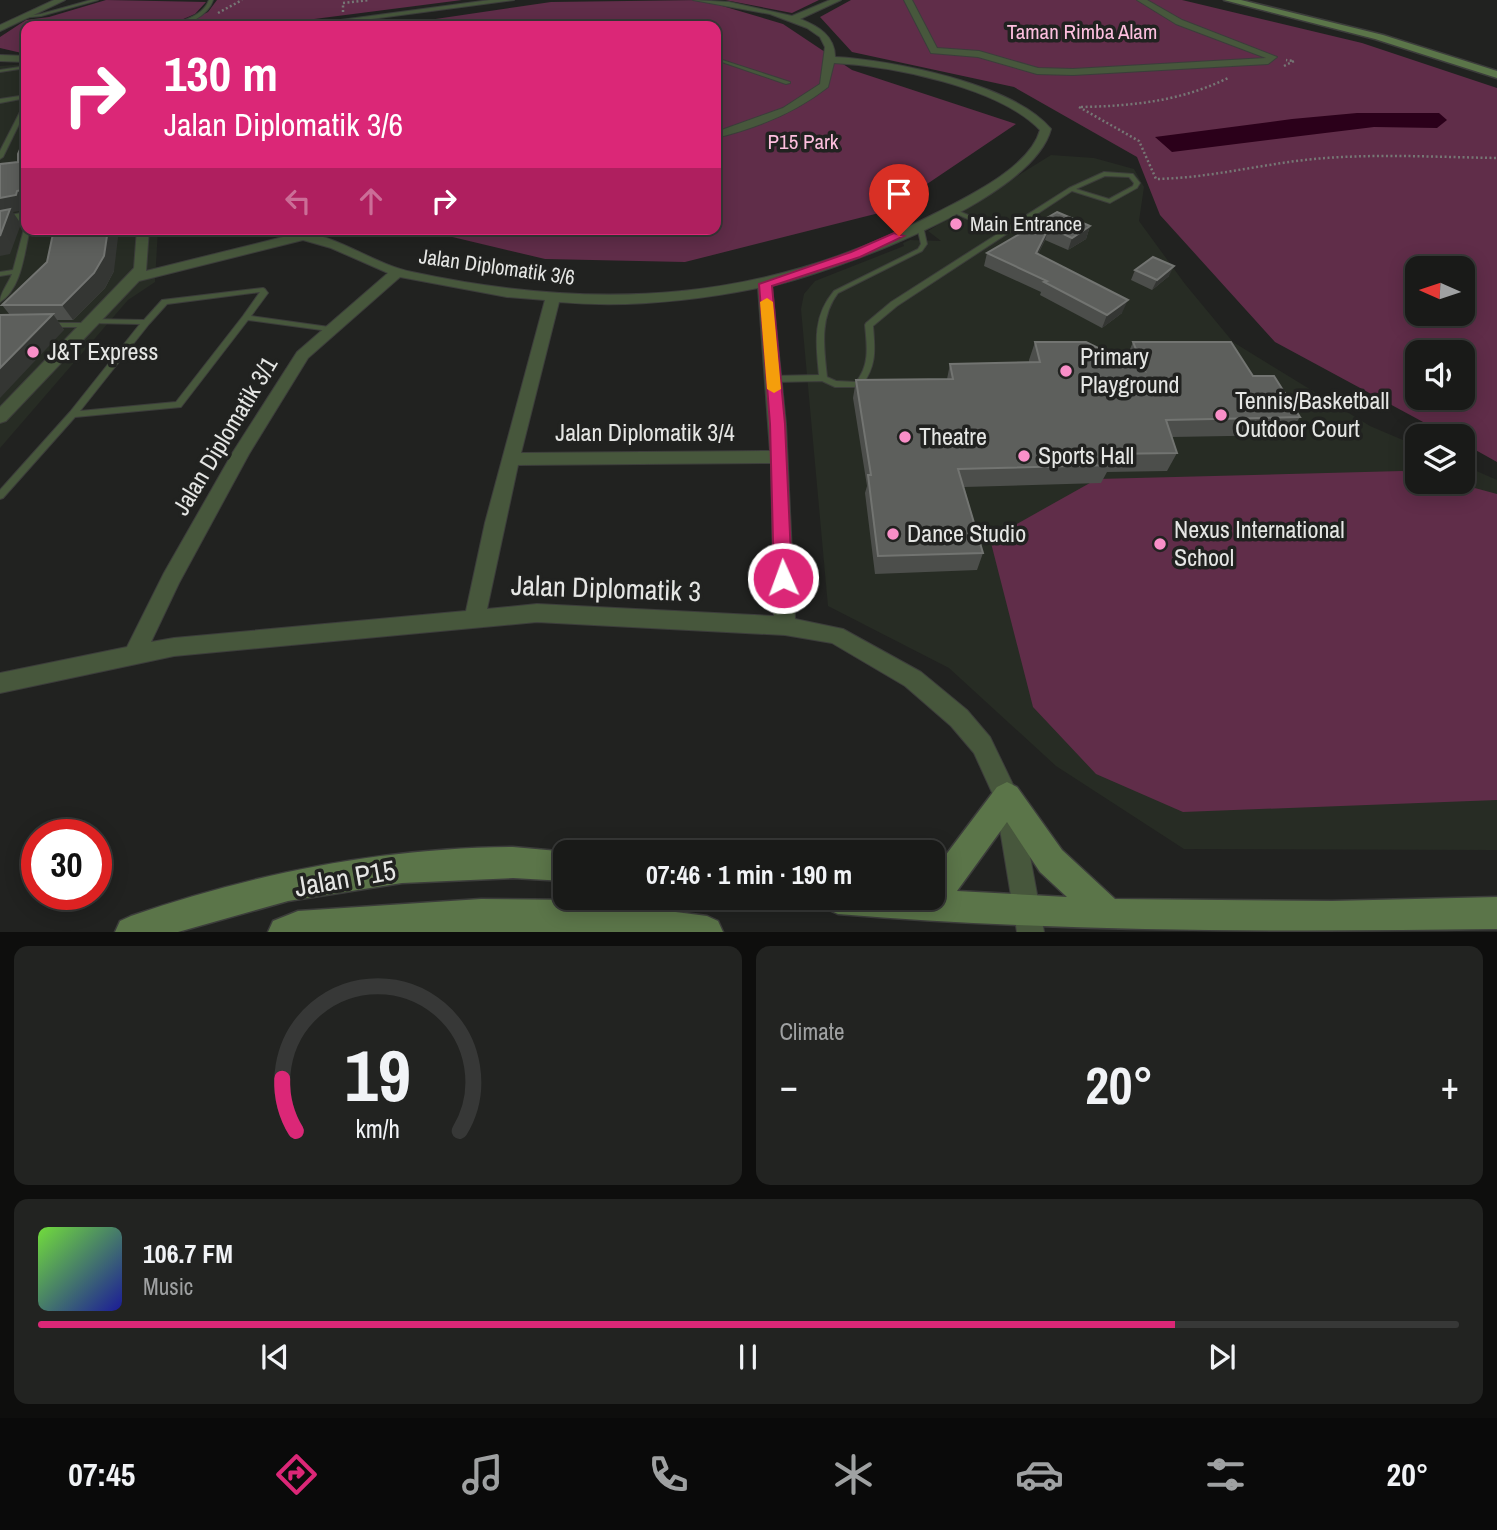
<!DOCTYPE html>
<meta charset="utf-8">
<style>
:root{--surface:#191a18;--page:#222321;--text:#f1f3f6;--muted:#9fa1a2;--line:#373837;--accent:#db2777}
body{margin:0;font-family:"Archivo Narrow",sans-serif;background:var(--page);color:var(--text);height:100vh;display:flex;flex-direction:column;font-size:26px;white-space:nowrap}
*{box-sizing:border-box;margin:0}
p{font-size:23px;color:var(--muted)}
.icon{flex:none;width:38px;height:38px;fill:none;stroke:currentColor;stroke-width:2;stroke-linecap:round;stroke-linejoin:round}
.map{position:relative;height:932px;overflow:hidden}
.drawer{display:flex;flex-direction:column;gap:14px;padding:14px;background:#0e0e0d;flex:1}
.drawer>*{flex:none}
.banner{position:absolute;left:21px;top:21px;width:700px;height:214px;border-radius:14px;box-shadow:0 4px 18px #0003,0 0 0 2px var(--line);background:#db2777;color:#fff;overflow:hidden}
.needle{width:46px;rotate:273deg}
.controls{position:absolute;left:1405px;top:256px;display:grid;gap:14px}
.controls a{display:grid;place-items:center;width:70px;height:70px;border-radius:14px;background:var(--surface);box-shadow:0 4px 18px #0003,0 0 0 2px var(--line);font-size:35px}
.speed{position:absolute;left:21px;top:819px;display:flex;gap:14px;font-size:35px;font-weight:700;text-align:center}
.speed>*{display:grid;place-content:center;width:91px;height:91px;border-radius:50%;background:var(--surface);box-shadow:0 4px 18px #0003,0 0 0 2px var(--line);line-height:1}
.speed .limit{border:10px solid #d22;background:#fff;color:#111}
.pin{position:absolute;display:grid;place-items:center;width:60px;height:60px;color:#fff;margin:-72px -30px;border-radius:50% 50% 50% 0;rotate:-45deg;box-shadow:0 0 7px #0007}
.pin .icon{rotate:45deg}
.me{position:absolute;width:77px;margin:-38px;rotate:358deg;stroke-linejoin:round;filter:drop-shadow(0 0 5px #0008)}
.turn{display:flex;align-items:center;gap:24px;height:147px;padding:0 28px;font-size:32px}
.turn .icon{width:91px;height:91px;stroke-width:2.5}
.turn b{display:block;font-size:49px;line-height:60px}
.lanes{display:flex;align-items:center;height:66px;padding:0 28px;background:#0003;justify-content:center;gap:35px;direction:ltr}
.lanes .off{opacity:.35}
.big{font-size:52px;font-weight:800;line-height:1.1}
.drawer .tile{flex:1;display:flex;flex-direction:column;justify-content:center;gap:10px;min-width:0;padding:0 24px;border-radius:14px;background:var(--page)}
.drawer .dial{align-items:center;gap:0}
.dial svg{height:182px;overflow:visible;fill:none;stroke:var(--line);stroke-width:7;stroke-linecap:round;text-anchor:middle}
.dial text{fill:var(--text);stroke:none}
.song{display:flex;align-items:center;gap:21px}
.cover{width:84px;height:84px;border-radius:10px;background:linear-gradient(135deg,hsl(100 70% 55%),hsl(240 70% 35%))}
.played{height:7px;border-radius:4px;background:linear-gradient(90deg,var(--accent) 80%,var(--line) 80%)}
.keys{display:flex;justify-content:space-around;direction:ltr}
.heat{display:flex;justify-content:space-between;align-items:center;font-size:38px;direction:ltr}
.drawer .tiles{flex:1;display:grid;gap:14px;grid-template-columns:1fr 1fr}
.tile:last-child{grid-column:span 2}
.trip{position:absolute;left:553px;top:840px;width:392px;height:70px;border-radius:14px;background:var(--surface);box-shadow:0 4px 18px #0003,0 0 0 2px var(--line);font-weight:800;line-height:70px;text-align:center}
.tab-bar{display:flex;height:112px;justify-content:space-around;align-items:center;background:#0a0a0a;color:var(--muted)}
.tab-bar .icon{width:49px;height:49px}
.tab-bar .selected{color:var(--accent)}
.tab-bar b{font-size:32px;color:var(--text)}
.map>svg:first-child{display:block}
.built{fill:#272c24}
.green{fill:#602d49;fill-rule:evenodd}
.water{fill:#2b001a}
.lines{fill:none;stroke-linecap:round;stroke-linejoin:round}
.lane-casing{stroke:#3c3d3b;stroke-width:2}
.street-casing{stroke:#3c3d3b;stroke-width:2}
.secondary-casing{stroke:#3c3d3b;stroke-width:3}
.path{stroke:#767775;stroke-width:2.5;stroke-dasharray:2 2.5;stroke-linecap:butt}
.lane{fill:#47573c;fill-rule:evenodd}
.street{fill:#47573c;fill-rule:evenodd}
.secondary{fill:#5b7549;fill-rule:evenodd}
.wall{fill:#4c4e4b}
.shaded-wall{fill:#343633}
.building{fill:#5d5f5c;stroke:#727471;stroke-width:2}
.route{fill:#db2777;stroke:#8e194d;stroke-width:2}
.slow{fill:#f59e0b}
.poi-dot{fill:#f98fc8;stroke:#212220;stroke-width:2.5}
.labels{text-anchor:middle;stroke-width:7;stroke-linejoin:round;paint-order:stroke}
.far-park-label{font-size:21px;fill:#fdbfde;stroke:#212220}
.far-poi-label{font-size:21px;fill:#e5e6e4;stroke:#212220;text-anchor:start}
.far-street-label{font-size:21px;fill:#e5e6e4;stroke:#212220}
.poi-label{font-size:24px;fill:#e5e6e4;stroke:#212220;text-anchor:start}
.street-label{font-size:24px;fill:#e5e6e4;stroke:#212220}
.near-street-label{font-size:28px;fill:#e5e6e4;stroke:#212220}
</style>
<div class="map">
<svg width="1497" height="932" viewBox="0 0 1497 932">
<rect width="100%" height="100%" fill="#212220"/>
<g class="built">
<path d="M26,64V229H158L155,282L128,300L0,448V66Z"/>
<path d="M1051,155L1094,158L1134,169L1144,187L1139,221L1185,284L1233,342L1370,426L1417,446L1418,481H1463V465L1497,480V850L1184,849L1056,766L949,668L828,606L801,309L804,294L815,281L904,246L903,243L910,240L941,241L928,231Z"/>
</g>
<g class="green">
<path d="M106,0L206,2L195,14L167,26H26V54L0,48V37L26,20L49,17Z"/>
<path d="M217,0H462L260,26H180L208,12Z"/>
<path d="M702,0L783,24L852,70L1016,124L887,211L685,262L545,259L419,229H716V26H388L551,2Z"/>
<path d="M725,0H819L792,13Z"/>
<path d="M851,0H1182L1362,43L1497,88V462L1463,443V436H1449L1275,342L1160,215L1137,157L1014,87L852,52L820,17ZM1418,268H1463V313H1418ZM1418,352H1463V397H1418Z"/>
<path d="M1402,471L1417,475L1418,481H1449L1497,494V800L1183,812L1096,774L1033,707L990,539L1097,479Z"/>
</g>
<path class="water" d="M1357,113H1439L1447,120L1437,128L1374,127L1172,152L1155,137L1292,119Z"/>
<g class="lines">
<defs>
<g id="lane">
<path d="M91,0H98L41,16L21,18L19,17L41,14Z"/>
<path d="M209,0H213C208,16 187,26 171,26C185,19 203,16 209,0Z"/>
<path d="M716,58L790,82V83L786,84L716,60Z"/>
<path d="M26,66V68L0,72V70Z"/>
<path d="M26,95V98L0,103V99Z"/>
<path d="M24,104H26V110L3,157L0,159V151Z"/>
<path d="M1104,172L1133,174L1140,183L1137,188L1110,203L1072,191L897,306L873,326C875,351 877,365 861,387H835L822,381L773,382L769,379L773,376L819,375C816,344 812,317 834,291L918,249L921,244L917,226L918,225L923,226L927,244L922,251L838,293C819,318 824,348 827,377L836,381L856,382C870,365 867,346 865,325L866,323L891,302L999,233L950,211V209H954L1003,230L1069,188ZM1105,176L1129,177L1134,183L1133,186L1109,199L1076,189Z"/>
<path d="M26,227V229H30C24,253 22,288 0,302C0,293 8,284 12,274L0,276V272L13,270L24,229Z"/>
<path d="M263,288L265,289L268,293L251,316L329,327L333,329L329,331L248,320L181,407L75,417L3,498L0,499V490L70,412L140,324L91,323H88V319L144,320L162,300ZM260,292L243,316L176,402L80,411L149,324L167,304Z"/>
<path d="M48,323H87L91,325L87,327H51L47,325Z"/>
</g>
<g id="street">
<path d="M54,0H65L0,31V25Z"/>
<path d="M490,0H514L319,26H296Z"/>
<path d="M693,0L729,2L792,16L830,0H841L800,19C818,26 835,36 835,57C892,60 1014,84 1051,129C1033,199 838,270 772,286L786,424L795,619L843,629L921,672L967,710L990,737L1019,797L1044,932H1017L995,799L974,753L951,726L905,686L832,643L785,635L537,622L174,656L0,693V673L127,647L164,573L233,452L297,352L388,273L331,248L303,240L139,281L6,421L0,423V407L134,268L137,229H149L146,271L303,232C342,238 374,264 412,272C598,312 765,303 936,213C969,196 1030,167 1040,130C999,87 892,66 834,63L828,87C795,113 757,128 716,138V132L783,108L820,84L825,47L820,37L807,28L770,14ZM400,277L507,297L545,300L485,523L466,611L174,638L151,642L179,583L249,454L308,358ZM758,288L770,451L521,453L559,302C626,308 693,301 758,288ZM771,463L774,616L537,604L487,609L518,465Z"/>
<path d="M904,0H912L937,48L979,51L1038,68L1073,69L1266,58L1176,24L1137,0H1147L1182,20L1277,57L1268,64L1073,75L1037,74L978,57L931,53Z"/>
<path d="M0,55L26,56V62L0,61Z"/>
<path d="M26,212V220L0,225V217Z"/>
</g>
<g id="secondary">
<path d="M1224,0H1241L1383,35L1497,71V78L1375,39Z"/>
<path d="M1007,782L1017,787L1062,850L1115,899L1332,901L1497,897V929C1276,932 1058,932 838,914L827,909L822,898H933V872L997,787ZM1007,822L1040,872L1067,897L957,891Z"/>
<path d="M513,847L569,852H565V881L513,878L402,883L288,901L178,932H115L120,921L131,916C256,873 381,848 513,847Z"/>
<path d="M481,899L582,900L707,916L718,921L723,932H268L273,921L298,911Z"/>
</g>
</defs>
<use href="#lane" class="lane-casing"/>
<use href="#street" class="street-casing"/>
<use href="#secondary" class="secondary-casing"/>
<g class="path">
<path d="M343,12V3L369,0"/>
<path d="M218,13L242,0"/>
<path d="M1284,66L1294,61L1286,60"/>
<path d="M1079,107L1139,141L1156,179C1207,178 1254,166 1304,160C1368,153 1433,157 1497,158"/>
<path d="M1081,107C1133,106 1181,101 1228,78"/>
</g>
<use href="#lane" class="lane"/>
<use href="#street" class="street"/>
<use href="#secondary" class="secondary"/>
</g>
<g class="wall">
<path d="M1057,212L1090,226L1086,239L1068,250L1045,240L1038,254L1122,313L1102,328L1040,295L1041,292L984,266L987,253Z"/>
<path d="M1135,270L1169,276L1152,290L1131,280Z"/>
<path d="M114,271L105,288L73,320H57L64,330L10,315L2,305Z"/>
<path d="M1035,342L1125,361L1133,342L1253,376L1300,417L1288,435L1172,437L1177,453L1167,471L1107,472L1101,483L964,487L983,553L977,570L875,574L865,493L867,486L853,398L856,380L947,379L950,364L1029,362V360Z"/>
</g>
<g class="shaded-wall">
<path d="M26,189V210L13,212L21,224L10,254L0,256V198L17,191Z"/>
<path d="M1090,226L1086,239L1068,250L1072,238Z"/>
<path d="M1049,227L1045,240L1032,266L1036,253Z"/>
<path d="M108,229H119L114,271L105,288L73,320L62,305Z"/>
<path d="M1174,266L1169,276L1152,290L1157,280Z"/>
<path d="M1128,300L1122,313L1102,328L1107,315Z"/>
<path d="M53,314L64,330L0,398V368Z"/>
</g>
<g class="building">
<path d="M26,136V189L17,191L16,195L0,198V164L18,162V154Z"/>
<path d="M10,209L0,236V211Z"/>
<path d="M1057,212L1090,226L1072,238L1049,227L1036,253L1128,300L1107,315L1044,282L1047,281L987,253Z"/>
<path d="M54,229H108L104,256L94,273L62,305H2L47,262Z"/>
<path d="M1153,257L1174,266L1157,280L1135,270Z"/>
<path d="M53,314L0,368V315Z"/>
<path d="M1035,342H1086L1145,371L1133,342H1231L1253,376H1274L1300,417L1166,420L1177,453L1105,454L1110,465L958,469L983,553L878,556L868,475H871L856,380L953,379L950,364L1040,362Z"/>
</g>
<path class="route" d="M894,233L904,236L860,257L772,286L785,424L792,578L790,583L783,585L777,583L774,578L770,424L759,284L851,252Z"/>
<path class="slow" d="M767,298L773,302L781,389L774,393L767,389L760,302Z"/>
<g class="poi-dot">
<circle cx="956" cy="224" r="7"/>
<circle cx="33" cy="352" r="7"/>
<circle cx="1066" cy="371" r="7"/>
<circle cx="1221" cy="415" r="7"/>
<circle cx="905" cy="437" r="7"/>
<circle cx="1024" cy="456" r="7"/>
<circle cx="893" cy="534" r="7"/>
<circle cx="1160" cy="544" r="7"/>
</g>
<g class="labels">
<g class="far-park-label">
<text x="1082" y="39">Taman Rimba Alam</text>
<text x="803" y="149">P15 Park</text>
</g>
<g class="far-poi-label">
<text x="970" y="231">Main Entrance</text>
</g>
<g class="far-street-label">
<text transform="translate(497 267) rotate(8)" y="7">Jalan Diplomatik 3/6</text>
</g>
<g class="poi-label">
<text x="47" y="360">J&amp;T Express</text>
<text x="1080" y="365">Primary<tspan x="1080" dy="28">Playground</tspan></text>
<text x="1235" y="409">Tennis/Basketball<tspan x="1235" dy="28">Outdoor Court</tspan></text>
<text x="919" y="445">Theatre</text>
<text x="1038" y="464">Sports Hall</text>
<text x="1174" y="538">Nexus International<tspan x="1174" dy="28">School</tspan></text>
<text x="907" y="542">Dance Studio</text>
</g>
<g class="street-label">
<text x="645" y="441">Jalan Diplomatik 3/4</text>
<text transform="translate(225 436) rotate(-59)" y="8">Jalan Diplomatik 3/1</text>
</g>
<g class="near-street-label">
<text transform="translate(606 588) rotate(2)" y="10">Jalan Diplomatik 3</text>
<text transform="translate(345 878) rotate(-10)" y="10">Jalan P15</text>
</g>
</g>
</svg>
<div class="controls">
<a><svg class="needle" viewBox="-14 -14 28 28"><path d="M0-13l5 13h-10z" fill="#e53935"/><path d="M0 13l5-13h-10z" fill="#9fa1a2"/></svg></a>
<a><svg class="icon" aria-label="sound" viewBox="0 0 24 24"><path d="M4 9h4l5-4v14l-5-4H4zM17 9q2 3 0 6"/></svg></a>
<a><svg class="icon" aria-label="layers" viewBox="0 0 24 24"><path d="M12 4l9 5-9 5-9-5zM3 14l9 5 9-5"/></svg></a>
</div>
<div class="speed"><div class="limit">30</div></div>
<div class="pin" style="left:899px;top:236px;background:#d93025"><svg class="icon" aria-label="arrive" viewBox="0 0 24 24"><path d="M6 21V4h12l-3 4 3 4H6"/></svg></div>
<svg class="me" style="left:783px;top:578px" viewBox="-20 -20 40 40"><circle r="17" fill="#db2777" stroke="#fff" stroke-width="3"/><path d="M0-11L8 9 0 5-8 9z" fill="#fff"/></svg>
<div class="trip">07:46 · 1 min · 190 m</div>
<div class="banner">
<div class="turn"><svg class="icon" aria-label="right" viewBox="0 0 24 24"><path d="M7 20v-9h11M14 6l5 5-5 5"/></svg><div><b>130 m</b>Jalan Diplomatik 3/6</div></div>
<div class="lanes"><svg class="icon off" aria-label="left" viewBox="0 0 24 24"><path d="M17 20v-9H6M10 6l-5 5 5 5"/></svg><svg class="icon off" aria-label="ahead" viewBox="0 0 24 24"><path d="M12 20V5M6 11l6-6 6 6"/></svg><svg class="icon" aria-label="right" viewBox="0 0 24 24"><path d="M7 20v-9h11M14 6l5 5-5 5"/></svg></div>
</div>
</div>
<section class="drawer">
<div class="tiles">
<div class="tile dial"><svg viewBox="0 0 100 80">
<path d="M14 69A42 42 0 1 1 86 69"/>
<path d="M14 69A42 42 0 0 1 8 46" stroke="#db2777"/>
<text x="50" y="56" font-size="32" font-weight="700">19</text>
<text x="50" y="72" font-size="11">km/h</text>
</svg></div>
<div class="tile"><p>Climate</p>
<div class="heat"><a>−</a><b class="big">20°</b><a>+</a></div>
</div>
<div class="tile">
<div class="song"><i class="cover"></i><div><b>106.7 FM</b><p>Music</p></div></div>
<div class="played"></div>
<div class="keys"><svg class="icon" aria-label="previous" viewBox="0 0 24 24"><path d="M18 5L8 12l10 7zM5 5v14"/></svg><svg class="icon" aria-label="pause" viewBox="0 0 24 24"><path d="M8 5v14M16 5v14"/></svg><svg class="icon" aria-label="next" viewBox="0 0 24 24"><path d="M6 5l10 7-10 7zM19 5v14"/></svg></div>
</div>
</div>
</section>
<nav class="tab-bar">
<b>07:45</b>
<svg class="icon selected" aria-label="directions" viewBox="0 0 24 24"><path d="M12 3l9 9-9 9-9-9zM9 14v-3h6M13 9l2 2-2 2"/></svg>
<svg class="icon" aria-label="music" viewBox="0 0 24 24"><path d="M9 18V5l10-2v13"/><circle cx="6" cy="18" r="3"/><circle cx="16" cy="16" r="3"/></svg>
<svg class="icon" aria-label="phone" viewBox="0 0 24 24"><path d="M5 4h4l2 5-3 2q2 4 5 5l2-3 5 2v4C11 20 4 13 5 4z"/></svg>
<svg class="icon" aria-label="climate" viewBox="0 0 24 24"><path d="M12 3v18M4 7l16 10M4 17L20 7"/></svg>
<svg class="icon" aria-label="car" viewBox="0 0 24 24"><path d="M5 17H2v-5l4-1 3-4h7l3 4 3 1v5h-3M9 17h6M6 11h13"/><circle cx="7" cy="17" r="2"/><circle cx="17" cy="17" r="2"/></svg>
<svg class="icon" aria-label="filters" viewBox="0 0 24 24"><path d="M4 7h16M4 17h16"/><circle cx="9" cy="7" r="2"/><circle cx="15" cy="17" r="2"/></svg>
<b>20°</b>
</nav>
